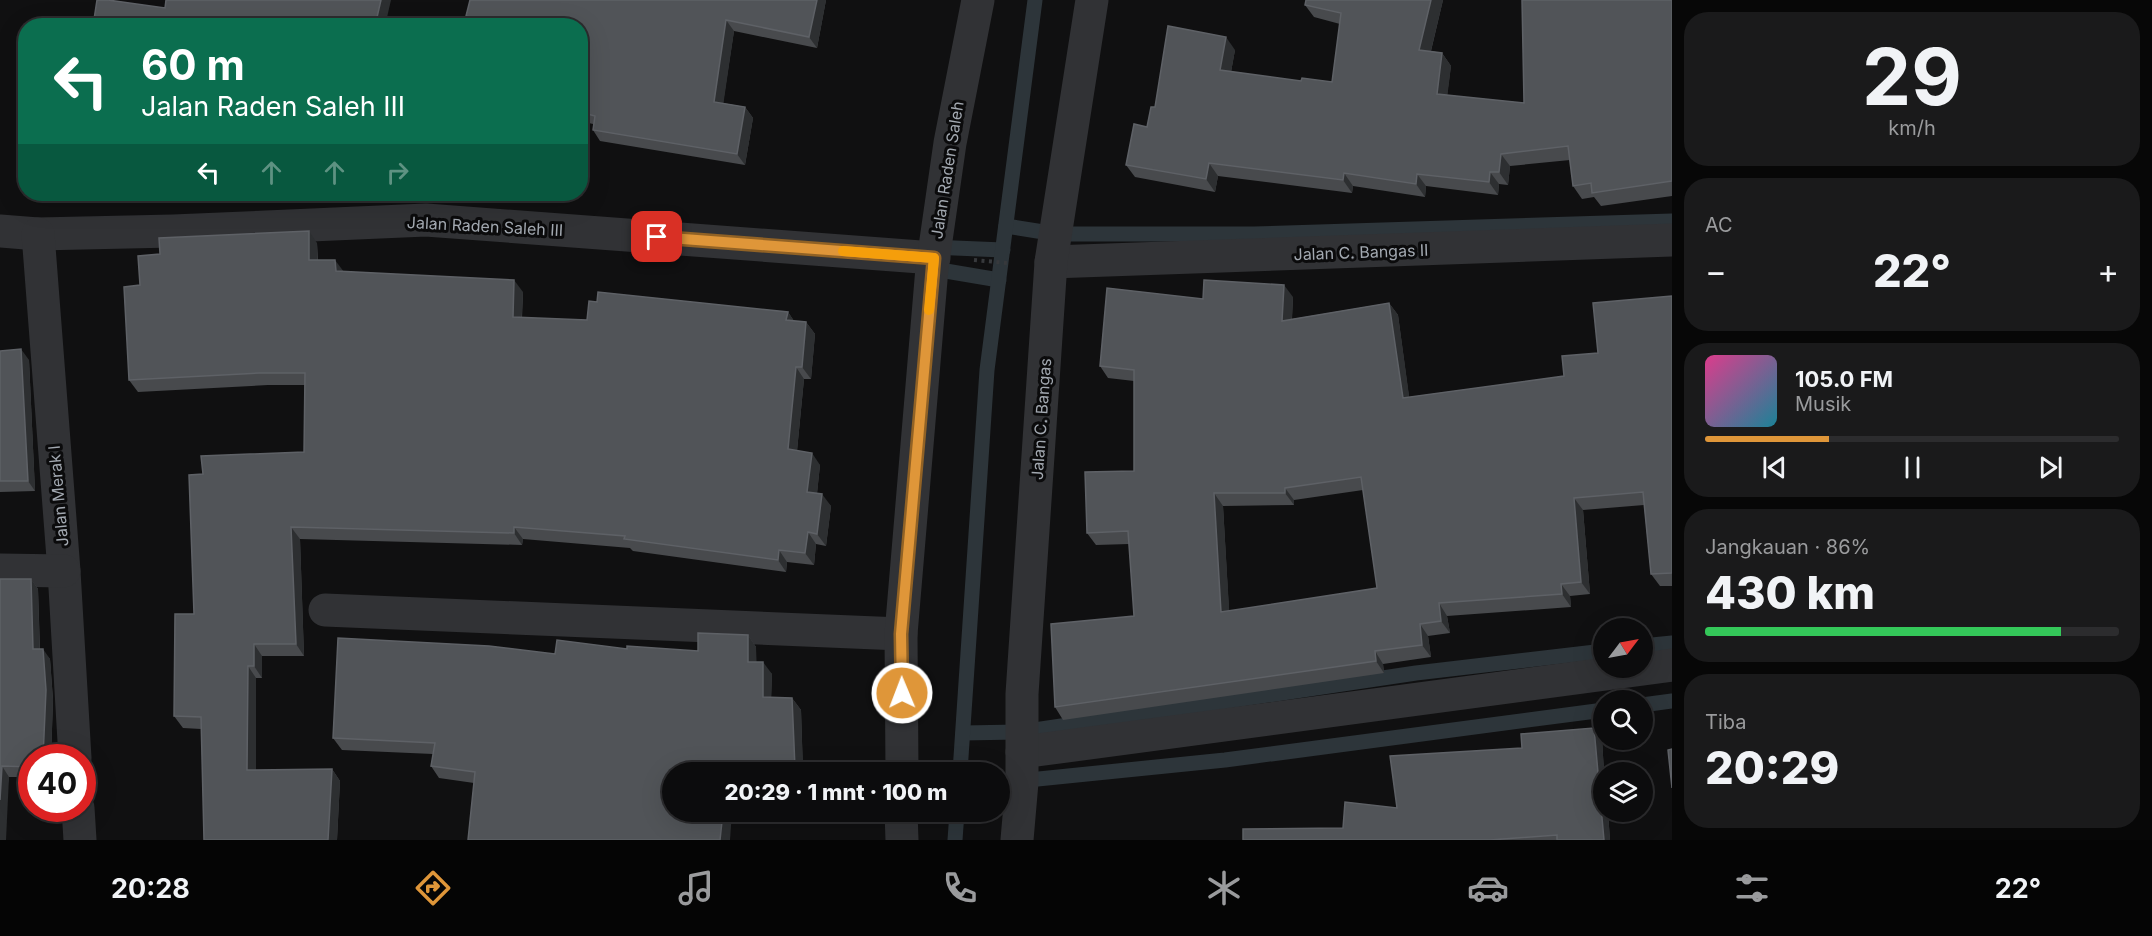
<!DOCTYPE html>
<html lang="id">
<meta charset="utf-8">
<style>
:root{--surface:#0c0c0d;--page:#1a1a1b;--text:#f1f3f6;--muted:#9a9b9d;--line:#2c2c2e;--accent:#df9639}
body{margin:0;font-family:Inter,sans-serif;background:var(--page);color:var(--text);height:100vh;display:flex;flex-direction:column;font-size:22px;white-space:nowrap}
*{box-sizing:border-box;margin:0}
p{font-size:20px;color:var(--muted)}
.icon{flex:none;width:33px;height:33px;fill:none;stroke:currentColor;stroke-width:2;stroke-linecap:round;stroke-linejoin:round}
.map{position:relative;flex:1;overflow:hidden}
.side{display:flex;flex-direction:column;gap:12px;padding:12px;background:#070707;width:480px}
.side>*{flex:none}
.banner{position:absolute;left:18px;top:18px;width:570px;height:183px;border-radius:24px;box-shadow:0 6px 24px #0002,0 0 0 2px var(--line);background:#0b6e4f;color:#fff;overflow:hidden}
.needle{width:39px;rotate:58deg}
.controls{position:absolute;left:1593px;top:618px;display:grid;gap:12px}
.controls a{display:grid;place-items:center;width:60px;height:60px;border-radius:50%;background:var(--surface);box-shadow:0 6px 24px #0002,0 0 0 2px var(--line);font-size:30px}
.speed{position:absolute;left:18px;top:744px;display:flex;gap:12px;font-size:30px;font-weight:700;text-align:center}
.speed>*{display:grid;place-content:center;width:78px;height:78px;border-radius:50%;background:var(--surface);box-shadow:0 6px 24px #0002,0 0 0 2px var(--line);line-height:1}
.speed .limit{border:9px solid #d22;background:#fff;color:#111}
.pin{position:absolute;display:grid;place-items:center;width:51px;height:51px;color:#fff;margin:-26px;border-radius:12px;box-shadow:0 3px 9px #0006}
.me{position:absolute;width:66px;margin:-33px;rotate:359deg;stroke-linejoin:round;filter:drop-shadow(0 0 4px #0008)}
.turn{display:flex;align-items:center;gap:21px;height:126px;padding:0 24px;font-size:27px}
.turn .icon{width:78px;height:78px;stroke-width:2.5}
.turn b{display:block;font-size:42px;line-height:51px}
.lanes{display:flex;align-items:center;height:57px;padding:0 24px;background:#0003;justify-content:center;gap:30px;direction:ltr}
.lanes .off{opacity:.35}
.big{font-size:45px;font-weight:800;line-height:1.1}
.side .card{flex:1;display:flex;flex-direction:column;justify-content:center;gap:9px;min-width:0;padding:0 21px;border-radius:24px;background:var(--page)}
.side .dial{align-items:center;gap:0}
.dial b{font-size:78px;line-height:1}
.song{display:flex;align-items:center;gap:18px}
.cover{width:72px;height:72px;border-radius:9px;background:linear-gradient(135deg,hsl(330 70% 55%),hsl(190 70% 35%))}
.played{height:6px;border-radius:3px;background:linear-gradient(90deg,var(--accent) 30%,var(--line) 30%)}
.keys{display:flex;justify-content:space-around;direction:ltr}
.heat{display:flex;justify-content:space-between;align-items:center;font-size:33px;direction:ltr}
.charge{height:9px;border-radius:4px;background:linear-gradient(90deg,#34c759 86%,var(--line) 0)}
.trip{position:absolute;left:662px;top:762px;width:348px;height:60px;border-radius:30px;background:var(--surface);box-shadow:0 6px 24px #0002,0 0 0 2px var(--line);font-weight:800;line-height:60px;text-align:center}
.menu{display:flex;height:96px;justify-content:space-around;align-items:center;background:#050505;color:var(--muted)}
.menu .icon{width:42px;height:42px}
.menu .current{color:var(--accent)}
.menu b{font-size:27px;color:var(--text)}
main{display:flex;flex:1;min-height:0}
.map>svg:first-child{display:block}
.lines{fill:none;stroke-linecap:round;stroke-linejoin:round}
.stream{stroke:#2d353a;stroke-width:15}
.path{stroke:#37393c;stroke-width:4;stroke-dasharray:3 4.5;stroke-linecap:butt}
.minor{stroke:#313235;stroke-width:33}
.tertiary{stroke:#313235;stroke-width:33}
.wall{fill:#484a4d;fill-rule:evenodd}
.shaded-wall{fill:#2d2f31}
.building{fill:#515458;stroke:#5e6166;stroke-width:1.5;fill-rule:evenodd}
.route-casing{stroke:#916225;stroke-width:15}
.route{stroke:#df9639;stroke-width:10}
.slow{stroke:#f59e0b;stroke-width:10}
.labels{text-anchor:middle;stroke-width:6;stroke-linejoin:round;paint-order:stroke}
.street-label{font-size:16px;fill:#a2a8b0;stroke:#0b0b0c}
</style>
<main>
<div class="map">
<svg width="1672" height="840" viewBox="0 0 1672 840">
<rect width="100%" height="100%" fill="#101011"/>
<g class="lines">
<g class="stream">
<path d="M1006,226L1056,234H1254L1672,221"/>
<path d="M931,247L1003,250"/>
<path d="M928,268L999,280"/>
<path d="M1642,646L1672,643"/>
<path d="M1642,705L1672,701"/>
<path d="M963,733L1021,732L1416,673L1604,651"/>
<path d="M960,772L987,370L1035,0"/>
<path d="M999,783L1225,760L1604,710"/>
<path d="M955,840L957,812"/>
</g>
<path class="path" d="M974,260L1008,263"/>
<g class="minor">
<path d="M0,231L38,234L173,231L426,220L934,258"/>
<path d="M38,234L64,571L75,758"/>
<path d="M1051,262L1672,240"/>
<path d="M0,570L64,571"/>
<path d="M325,610L901,634"/>
<path d="M1022,752L1672,665"/>
<path d="M78,808L80,840"/>
</g>
<g class="tertiary">
<path d="M902,772L901,634L932,268L950,143L978,0"/>
<path d="M901,812L902,840"/>
<path d="M1017,840L1022,782V694L1051,262L1092,0"/>
</g>
</g>
<g class="wall">
<path d="M470,0H826L817,48L734,31L723,103L745,107L753,118L745,165L600,141L593,130V124L580,121V26H473L466,16Z"/>
<path d="M1306,0H1443L1431,51L1442,53L1451,66L1447,95L1524,103L1672,0V196L1601,206L1594,197L1582,199L1573,186L1570,160L1510,166L1508,185L1499,184L1498,195L1426,186L1425,197L1353,186L1352,193L1218,176L1215,192L1135,177L1126,165L1147,127L1155,107L1235,50L1231,72L1301,81L1332,82L1340,24L1314,17L1305,5Z"/>
<path d="M317,243L318,260L343,271L523,292L522,318L587,320L788,312L794,321L806,322L815,334L811,379H804L797,451L820,465L817,493L831,506L826,546L816,544L814,565L787,562L786,572L633,551L630,548L523,539L522,545L300,539L304,656H262V678H256V770L332,769L340,781L337,840L201,729L183,728L174,716L194,614L203,474L304,452L305,385H268L138,392L129,380L140,285Z"/>
<path d="M1672,296V586H1660L1651,574L1644,505L1583,510L1590,594L1570,596L1571,607L1447,616L1450,633L1428,636L1431,657L1383,664L1384,673L1063,720L1055,707L1134,616L1129,544L1096,545L1087,533L1134,471V381L1108,378L1100,366L1203,299L1293,297L1292,319L1389,303L1398,315L1409,397L1564,376L1598,353ZM1363,490L1377,588L1229,611L1223,506L1294,505V500Z"/>
<path d="M0,351L29,360L35,491L0,492Z"/>
<path d="M0,579H31L38,589L40,649L50,659L53,700L51,758H32V777H9L0,840Z"/>
<path d="M748,635L756,647V662L772,674L771,697L792,698L801,710L803,772H672L474,783L439,778L431,766L433,754L342,750L333,738L555,654L627,649L698,651Z"/>
<path d="M1602,738L1604,772V812H1608L1610,840H1243L1343,828L1397,808L1522,748Z"/>
</g>
<g class="shaded-wall">
<path d="M381,0H391L385,26H375Z"/>
<path d="M817,0H826L817,48L809,37Z"/>
<path d="M1431,0H1443L1428,63L1419,50Z"/>
<path d="M726,20L734,31L722,113L714,102Z"/>
<path d="M1226,37L1235,50L1229,83L1220,70Z"/>
<path d="M1442,53L1451,66L1446,107L1437,94Z"/>
<path d="M745,107L753,118L745,165L737,154Z"/>
<path d="M1501,154L1510,166L1508,185L1499,172Z"/>
<path d="M1209,163L1218,176L1215,192L1206,179Z"/>
<path d="M1490,172L1499,184L1498,195L1489,182Z"/>
<path d="M1344,173L1353,186L1352,193L1343,180Z"/>
<path d="M1417,174L1426,186L1425,197L1416,184Z"/>
<path d="M309,231L317,243L318,272L309,260Z"/>
<path d="M335,260L344,272L336,271Z"/>
<path d="M514,280L523,292L521,329L513,317Z"/>
<path d="M1284,285L1293,297L1291,333L1282,321Z"/>
<path d="M1389,303L1398,315L1411,410L1403,398Z"/>
<path d="M788,312L796,324L786,320Z"/>
<path d="M806,322L815,334L811,379L802,367Z"/>
<path d="M21,349L29,360L35,491L28,481Z"/>
<path d="M796,367L804,379L796,461L788,449Z"/>
<path d="M812,453L820,465L816,504L807,492Z"/>
<path d="M1285,488L1294,500V505L1285,493Z"/>
<path d="M1214,493L1223,506L1230,624L1221,612Z"/>
<path d="M822,494L831,506L826,546L817,534Z"/>
<path d="M1574,498L1583,510L1590,594L1581,582Z"/>
<path d="M291,527L300,539L304,656L296,644Z"/>
<path d="M514,527L523,539L522,545L514,533Z"/>
<path d="M808,532L816,544L814,565L805,553Z"/>
<path d="M779,550L787,562L786,572L778,560Z"/>
<path d="M31,579L38,589L40,659L33,649Z"/>
<path d="M1561,584L1570,596L1571,607L1562,594Z"/>
<path d="M1439,603L1447,616L1450,633L1441,621Z"/>
<path d="M1420,624L1428,636L1431,657L1422,645Z"/>
<path d="M748,635L756,647L757,674L748,662Z"/>
<path d="M254,644L262,656V678L254,666Z"/>
<path d="M43,649L50,659L53,700L51,758H43Z"/>
<path d="M1375,651L1383,664L1384,673L1376,661Z"/>
<path d="M763,662L772,674L771,709L763,697Z"/>
<path d="M248,666L256,678V782L247,770Z"/>
<path d="M792,698L801,710L803,772H798L795,768Z"/>
<path d="M1594,728L1602,738L1604,772V812H1608L1610,840H1604Z"/>
<path d="M2,766L9,777L6,840H0V800Z"/>
<path d="M726,766L731,772H726Z"/>
<path d="M332,769L340,781L337,840H328Z"/>
<path d="M723,812H732L730,840H720Z"/>
</g>
<g class="building">
<path d="M97,0H108L165,8L166,0H381L375,26H93Z"/>
<path d="M470,0H817L809,37L726,20L714,102L745,107L737,154L593,130L595,116L580,112V26H504L466,16Z"/>
<path d="M1306,0H1431L1419,50L1442,53L1437,94L1524,103L1522,0H1672V181L1592,193L1591,183L1573,186L1568,146L1501,154L1499,172H1490L1489,182L1417,174L1416,184L1344,173L1343,180L1209,163L1206,179L1126,165L1134,124L1147,127L1151,107H1155L1168,26L1226,37L1220,70L1301,81L1302,78L1332,82L1341,13L1305,5Z"/>
<path d="M309,231V260H335L336,271L514,280L513,317L587,320L589,301L597,302L598,292L788,312L786,320L806,322L802,367H796L788,449L812,453L807,492L822,494L817,534L808,532L805,553L779,550L778,560L624,539L625,536L514,527V533L291,527L296,644H254V666H248L247,770L332,769L328,840H204L201,717L174,716L175,614H194L189,475L203,474L201,456L304,452L305,373H259L129,380L124,287L140,285L138,256L160,254L159,238Z"/>
<path d="M1204,280L1284,285L1282,321L1389,303L1403,398L1564,376L1562,356L1598,353L1593,303L1672,296V573L1651,574L1643,492L1574,498L1581,582L1561,584L1562,594L1439,603L1441,621L1420,624L1422,645L1375,651L1376,661L1055,707L1051,624L1134,616L1128,531L1087,533L1085,472L1134,471V370L1100,366L1107,288L1203,299ZM1361,477L1377,588L1221,612L1214,493H1285V488Z"/>
<path d="M21,349L28,481H0V351Z"/>
<path d="M0,579H31L33,649H43L46,690L43,758H32V767L2,766L0,800Z"/>
<path d="M698,633L748,635V662H763V697L792,698L795,768L726,766V772H672V812H723L720,840H468L475,772L431,766L435,743L333,738L338,638L489,646L555,654L557,640L627,649V646L698,651Z"/>
<path d="M1594,728L1604,840H1557V835L1490,840H1243V829L1343,828L1345,802L1397,808L1390,756L1522,748L1521,734Z"/>
<path d="M1672,749V788L1668,750Z"/>
</g>
<g class="lines">
<defs>
<path id="route" d="M657,237L934,258L901,634L902,693"/>
</defs>
<use href="#route" class="route-casing"/>
<use href="#route" class="route"/>
<path class="slow" d="M843,251L934,258L929,310"/>
</g>
<g class="labels">
<g class="street-label">
<text transform="translate(947 170) rotate(-81)" y="6">Jalan Raden Saleh</text>
<text transform="translate(485 226) rotate(3)" y="6">Jalan Raden Saleh III</text>
<text transform="translate(1361 252) rotate(-2)" y="6">Jalan C. Bangas II</text>
<text transform="translate(1041 419) rotate(-86)" y="6">Jalan C. Bangas</text>
<text transform="translate(58 496) rotate(-95)" y="6">Jalan Merak I</text>
</g>
</g>
</svg>
<div class="controls">
<a><svg class="needle" viewBox="-14 -14 28 28"><path d="M0-13l5 13h-10z" fill="#e53935"/><path d="M0 13l5-13h-10z" fill="#9a9b9d"/></svg></a>
<a><svg class="icon" aria-label="search" viewBox="0 0 24 24"><circle cx="10" cy="10" r="6"/><path d="M15 15l6 6"/></svg></a>
<a><svg class="icon" aria-label="layers" viewBox="0 0 24 24"><path d="M12 4l9 5-9 5-9-5zM3 14l9 5 9-5"/></svg></a>
</div>
<div class="speed"><div class="limit">40</div></div>
<div class="pin" style="left:657px;top:237px;background:#d93025"><svg class="icon" aria-label="arrive" viewBox="0 0 24 24"><path d="M6 21V4h12l-3 4 3 4H6"/></svg></div>
<svg class="me" style="left:902px;top:693px" viewBox="-20 -20 40 40"><circle r="17" fill="#df9639" stroke="#fff" stroke-width="3"/><path d="M0-11L8 9 0 5-8 9z" fill="#fff"/></svg>
<div class="trip">20:29 · 1 mnt · 100 m</div>
<div class="banner">
<div class="turn"><svg class="icon" aria-label="left" viewBox="0 0 24 24"><path d="M17 20v-9H6M10 6l-5 5 5 5"/></svg><div><b>60 m</b>Jalan Raden Saleh III</div></div>
<div class="lanes"><svg class="icon" aria-label="left" viewBox="0 0 24 24"><path d="M17 20v-9H6M10 6l-5 5 5 5"/></svg><svg class="icon off" aria-label="ahead" viewBox="0 0 24 24"><path d="M12 20V5M6 11l6-6 6 6"/></svg><svg class="icon off" aria-label="ahead" viewBox="0 0 24 24"><path d="M12 20V5M6 11l6-6 6 6"/></svg><svg class="icon off" aria-label="right" viewBox="0 0 24 24"><path d="M7 20v-9h11M14 6l5 5-5 5"/></svg></div>
</div>
</div>
<section class="side">
<div class="card dial"><b>29</b><p>km/h</p></div>
<div class="card"><p>AC</p>
<div class="heat"><a>−</a><b class="big">22°</b><a>+</a></div>
</div>
<div class="card">
<div class="song"><i class="cover"></i><div><b>105.0 FM</b><p>Musik</p></div></div>
<div class="played"></div>
<div class="keys"><svg class="icon" aria-label="previous" viewBox="0 0 24 24"><path d="M18 5L8 12l10 7zM5 5v14"/></svg><svg class="icon" aria-label="pause" viewBox="0 0 24 24"><path d="M8 5v14M16 5v14"/></svg><svg class="icon" aria-label="next" viewBox="0 0 24 24"><path d="M6 5l10 7-10 7zM19 5v14"/></svg></div>
</div>
<div class="card"><p>Jangkauan · 86%</p><b class="big">430 km</b><div class="charge"></div></div>
<div class="card"><p>Tiba</p><b class="big">20:29</b></div>
</section>
</main>
<nav class="menu">
<b>20:28</b>
<svg class="icon current" aria-label="directions" viewBox="0 0 24 24"><path d="M12 3l9 9-9 9-9-9zM9 14v-3h6M13 9l2 2-2 2"/></svg>
<svg class="icon" aria-label="music" viewBox="0 0 24 24"><path d="M9 18V5l10-2v13"/><circle cx="6" cy="18" r="3"/><circle cx="16" cy="16" r="3"/></svg>
<svg class="icon" aria-label="phone" viewBox="0 0 24 24"><path d="M5 4h4l2 5-3 2q2 4 5 5l2-3 5 2v4C11 20 4 13 5 4z"/></svg>
<svg class="icon" aria-label="climate" viewBox="0 0 24 24"><path d="M12 3v18M4 7l16 10M4 17L20 7"/></svg>
<svg class="icon" aria-label="car" viewBox="0 0 24 24"><path d="M5 17H2v-5l4-1 3-4h7l3 4 3 1v5h-3M9 17h6M6 11h13"/><circle cx="7" cy="17" r="2"/><circle cx="17" cy="17" r="2"/></svg>
<svg class="icon" aria-label="filters" viewBox="0 0 24 24"><path d="M4 7h16M4 17h16"/><circle cx="9" cy="7" r="2"/><circle cx="15" cy="17" r="2"/></svg>
<b>22°</b>
</nav>
